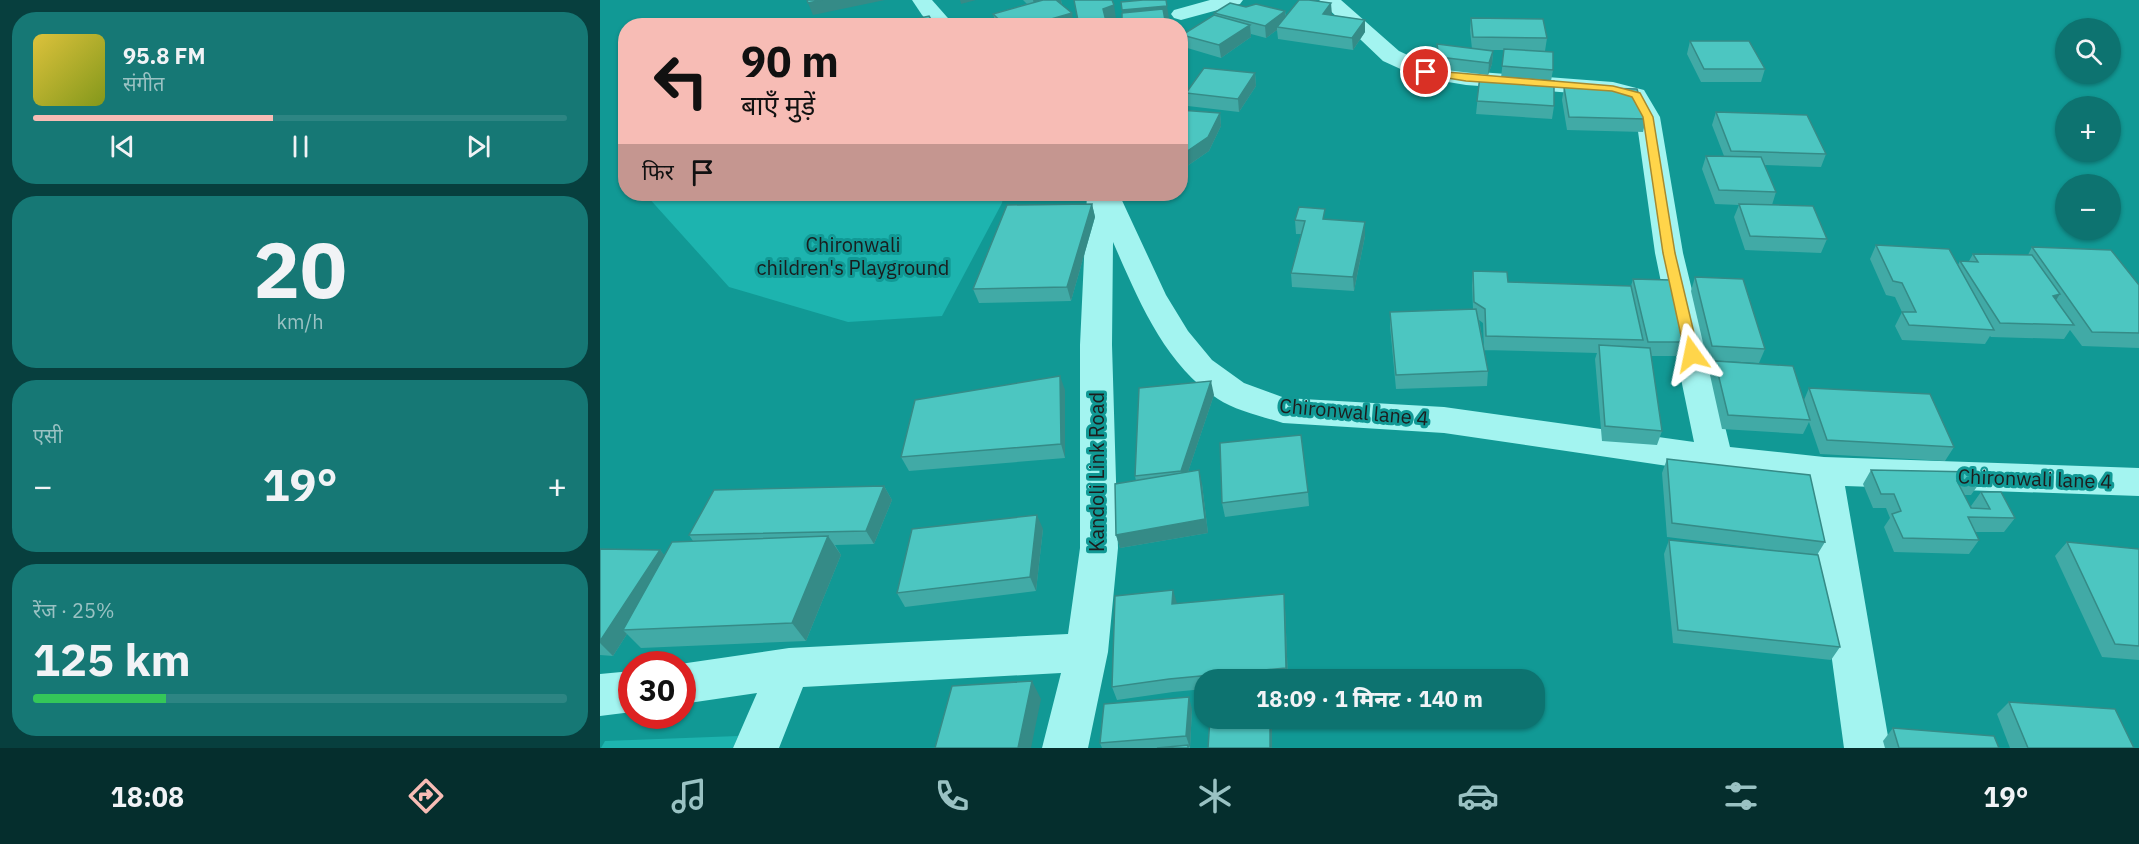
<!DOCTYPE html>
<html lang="hi">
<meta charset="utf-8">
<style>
:root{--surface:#0d7370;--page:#167875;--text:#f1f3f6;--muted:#9ac2c3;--line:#2d8583;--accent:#f7bcb5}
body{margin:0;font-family:"IBM Plex Sans","Noto Sans Devanagari",sans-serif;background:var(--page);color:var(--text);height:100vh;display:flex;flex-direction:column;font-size:22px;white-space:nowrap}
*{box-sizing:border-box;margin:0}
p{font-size:20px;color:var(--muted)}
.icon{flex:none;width:33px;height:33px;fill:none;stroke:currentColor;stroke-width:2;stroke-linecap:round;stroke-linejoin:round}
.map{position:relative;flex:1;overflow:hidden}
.panel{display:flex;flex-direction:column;gap:12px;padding:12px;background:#073f3e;width:600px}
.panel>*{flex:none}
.banner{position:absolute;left:18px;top:18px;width:570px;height:183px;border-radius:24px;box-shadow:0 2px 4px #0004;background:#f7bcb5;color:#111;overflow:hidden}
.fabs{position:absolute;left:1455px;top:18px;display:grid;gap:12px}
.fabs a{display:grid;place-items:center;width:66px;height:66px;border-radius:50%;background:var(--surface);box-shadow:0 2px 4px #0004;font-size:30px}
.speed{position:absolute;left:18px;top:651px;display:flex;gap:12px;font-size:30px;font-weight:700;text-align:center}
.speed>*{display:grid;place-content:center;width:78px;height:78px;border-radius:50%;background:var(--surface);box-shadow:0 2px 4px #0004;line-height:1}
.speed .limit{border:9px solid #d22;background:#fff;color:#111}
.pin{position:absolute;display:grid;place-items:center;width:51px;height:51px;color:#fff;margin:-26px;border:3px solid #fff;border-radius:50%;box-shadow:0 2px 6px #0007}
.me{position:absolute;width:66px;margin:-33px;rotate:348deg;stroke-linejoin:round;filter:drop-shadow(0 0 4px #0008)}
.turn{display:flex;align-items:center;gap:21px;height:126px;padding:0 24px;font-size:27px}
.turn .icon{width:78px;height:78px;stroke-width:2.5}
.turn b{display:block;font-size:42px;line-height:51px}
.then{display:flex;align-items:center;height:57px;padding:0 24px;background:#0003;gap:12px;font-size:22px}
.big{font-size:45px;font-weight:800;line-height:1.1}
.panel .tile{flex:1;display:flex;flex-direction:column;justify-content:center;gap:9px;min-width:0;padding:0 21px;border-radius:24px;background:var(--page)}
.panel .dial{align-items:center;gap:0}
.dial b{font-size:78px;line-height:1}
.song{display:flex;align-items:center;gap:18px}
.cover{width:72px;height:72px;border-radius:9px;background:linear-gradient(135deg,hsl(50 70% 55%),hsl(70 70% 35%))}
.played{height:6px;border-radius:3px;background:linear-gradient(90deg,var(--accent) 45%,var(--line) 45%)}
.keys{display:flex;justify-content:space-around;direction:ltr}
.heat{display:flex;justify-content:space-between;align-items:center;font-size:33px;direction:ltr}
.charge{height:9px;border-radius:4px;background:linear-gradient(90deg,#34c759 25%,var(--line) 0)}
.trip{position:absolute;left:594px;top:669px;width:351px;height:60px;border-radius:24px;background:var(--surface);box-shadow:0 2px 4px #0004;font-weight:800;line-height:60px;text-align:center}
.dock{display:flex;height:96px;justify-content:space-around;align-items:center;background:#052e2d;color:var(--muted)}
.dock .icon{width:42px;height:42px}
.dock .current{color:var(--accent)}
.dock b{font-size:27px;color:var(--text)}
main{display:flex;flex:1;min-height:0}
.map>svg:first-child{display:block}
.green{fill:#1db4af}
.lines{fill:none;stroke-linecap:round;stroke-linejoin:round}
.street{fill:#a3f4f0;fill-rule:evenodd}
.wall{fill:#41aaa6}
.shaded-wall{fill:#358b87}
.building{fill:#4cc6c1;stroke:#358b87;stroke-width:1.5}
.route{fill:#ffd54a;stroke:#a68a30;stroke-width:1.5}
.labels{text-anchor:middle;stroke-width:6;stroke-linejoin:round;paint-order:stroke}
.park-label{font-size:20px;fill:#1a1d1d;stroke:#119995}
.street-label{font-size:20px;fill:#1d1d1d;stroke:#119995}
</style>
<main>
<section class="panel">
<div class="tile">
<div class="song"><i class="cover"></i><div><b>95.8 FM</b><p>संगीत</p></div></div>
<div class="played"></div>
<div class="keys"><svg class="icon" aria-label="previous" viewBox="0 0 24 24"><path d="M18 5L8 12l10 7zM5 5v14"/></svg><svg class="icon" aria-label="pause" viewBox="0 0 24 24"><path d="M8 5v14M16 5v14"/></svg><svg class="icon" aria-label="next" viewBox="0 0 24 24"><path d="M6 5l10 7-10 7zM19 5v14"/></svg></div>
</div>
<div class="tile dial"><b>20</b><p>km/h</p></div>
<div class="tile"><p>एसी</p>
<div class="heat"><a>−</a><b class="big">19°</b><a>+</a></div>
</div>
<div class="tile"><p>रेंज · 25%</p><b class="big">125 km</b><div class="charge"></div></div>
</section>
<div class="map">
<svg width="1539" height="748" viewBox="0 0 1539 748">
<rect width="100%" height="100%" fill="#119995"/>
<g class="green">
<path d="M49,194H404L402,203L342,316L248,322L129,287L47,196Z"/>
<path d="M138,736L133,748H1L5,741Z"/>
</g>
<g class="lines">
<g class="street">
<path d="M312,0H332L355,26H332L322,15Z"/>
<path d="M610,0H643L640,4L581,20L574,18L571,14L574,10Z"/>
<path d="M719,0H741L799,51L831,66L866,71L1013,82L1044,90L1060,117L1083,253L1130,447L1224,457L1539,468V496L1245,486L1290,748H1244L1208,483L1115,473L844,433L683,423C664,417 634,410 618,399C564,364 538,299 513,242L512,345L518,548L508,652L488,748H442L461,673L203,687L179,748H133L157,693L82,704V664H80L189,648L468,634L480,548V345L487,194H519L566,295L588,331L612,360L644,383L685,398L844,407L1094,442L1055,253L1036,117L1027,100L1012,96L866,85L818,77L783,61Z"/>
<path d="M32,671V712L0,716V674Z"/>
</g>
</g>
<g class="wall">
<path d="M423,0H461L462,5L475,26H397L393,14L427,4Z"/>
<path d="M646,7L685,11L686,17L732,15L765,20V32L753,50L678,39L677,30L666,38L651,34V37L621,58L584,47L582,35L615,15L614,13Z"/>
<path d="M871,18L947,38L945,51H933L953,70L951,81L954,106L952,119L876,114L880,76L901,78L904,50H879L893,51L892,64L888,75L838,69L836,57L837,44L872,49L870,30Z"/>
<path d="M1090,41L1165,69L1161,82H1101L1087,54Z"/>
<path d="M655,73L656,86L639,112L588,106L586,93Z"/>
<path d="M580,86L585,98V110L620,113L621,126L609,151L580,171Z"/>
<path d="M964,87L1046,119L1043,132L967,130L962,100Z"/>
<path d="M1116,112L1226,154L1221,167L1165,165L1176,192L1172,205L1227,239L1221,253L1145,250L1134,217L1139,205L1115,204L1102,169L1106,156H1124L1112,125Z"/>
<path d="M492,204L495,217L471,301L379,303L373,289Z"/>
<path d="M695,220H725L765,222V236L754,291L692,287L691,273L701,234H696Z"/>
<path d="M1276,245L1358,265L1360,261H1369L1373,254L1428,255L1432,247L1539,285V348L1482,346L1470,330L1464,339L1391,337L1390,336L1385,344L1302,340L1295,326L1302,312L1295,297L1286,295L1270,259Z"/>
<path d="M873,271L908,282L1031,286L1033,279L1087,342L1082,356H1051L1062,431L1057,445L1002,441L995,359L997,353L884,350L883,323L879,320L888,371L887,386L796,389L790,326V312L873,309L872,285Z"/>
<path d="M1095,277L1165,349L1159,363L1107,360L1091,291Z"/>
<path d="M1115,361L1204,400L1209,388L1354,447L1345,461L1220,454L1209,422L1203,434L1122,429L1110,375Z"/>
<path d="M465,390V458L309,471L301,457Z"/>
<path d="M614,395L588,472L602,484L608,533L520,548L516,535L536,481L535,476Z"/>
<path d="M1067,459L1225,542L1217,555L1240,647L1231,660L1073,643L1064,554L1069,540L1174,550L1067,537L1062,473Z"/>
<path d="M1271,470L1381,481L1371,495H1364L1371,508H1372L1371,506L1381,492L1415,518L1404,532H1375L1379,540L1369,554L1294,552L1284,527L1290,518L1286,508H1273L1263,484Z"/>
<path d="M284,486L292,500L274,544L235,545L241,555L206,641L41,648L27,634L13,656L0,655V549L60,550L64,555L93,541L89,535Z"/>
<path d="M708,492L709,506L625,517L622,503Z"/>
<path d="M443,529L436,591L305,607L297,593Z"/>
<path d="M1467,542L1539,549V660L1502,657L1455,556Z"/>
<path d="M684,594L685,608L688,680H604V689L573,692L517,700L512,687L577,604Z"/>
<path d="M1409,702L1534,748H1410L1397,714Z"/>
<path d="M592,709L590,748H502L500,743Z"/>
<path d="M1293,728L1399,748H1285L1283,741Z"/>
</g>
<g class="shaded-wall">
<path d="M222,0H285L213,15L208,3Z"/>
<path d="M360,0H376L361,4Z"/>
<path d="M433,0H461L462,5L436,13Z"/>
<path d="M731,3L732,15L723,27V14Z"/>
<path d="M514,5L516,18L505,21L503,9Z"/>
<path d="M567,6L569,18L524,22L522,10Z"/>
<path d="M685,11L686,23L677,27V30L666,38L665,26Z"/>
<path d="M472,13L474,25L472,26H427Z"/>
<path d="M565,20L566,26H559L560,21Z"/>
<path d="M765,20V32L753,50L752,38Z"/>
<path d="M650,25L651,37L621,58L619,45Z"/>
<path d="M893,51L892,64L888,75L889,63Z"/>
<path d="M655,73L656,86L639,112L638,99Z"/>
<path d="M583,85L585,98V111L583,98Z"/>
<path d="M620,113L621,126L609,151L580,171V156Z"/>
<path d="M492,204L495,217L471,301L467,287Z"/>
<path d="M765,222V236L754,291L753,277Z"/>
<path d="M1460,294L1451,308L1453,296Z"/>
<path d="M460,376L465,390V458L461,444Z"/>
<path d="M611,381L614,395L584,484L581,471Z"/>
<path d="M599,470L602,484L608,533L520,548L516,535Z"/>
<path d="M284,486L292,500L274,544L266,531Z"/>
<path d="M437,515L443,529L436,591L430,577Z"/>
<path d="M228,536L241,555L206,641L192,623Z"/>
<path d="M60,550L72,564L23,630L27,634L13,656L0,643V641Z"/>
<path d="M573,590L577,603L572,604Z"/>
<path d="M684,594L685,608L688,680L686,668Z"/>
<path d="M432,681L441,699L431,748H418Z"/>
<path d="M589,697L592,709L590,748L586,736Z"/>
<rect x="670" y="718" width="2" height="30"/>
</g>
<g class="building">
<path d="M207,0H222L208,3Z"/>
<path d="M443,0H456L472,13L427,26H406L393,14Z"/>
<path d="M474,0H512L514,5L503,9L507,25L479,26Z"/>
<path d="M543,0H566L567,6L522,10L521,2Z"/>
<path d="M699,0H709L731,3L723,14L765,20L752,38L677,27Z"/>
<path d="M630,3L646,7L656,4L685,11L665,26L614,13Z"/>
<path d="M563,9L565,20L560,21L559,26H522V13Z"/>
<path d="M614,15L650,25L619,45L582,35Z"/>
<path d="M329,16L335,26H282Z"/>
<path d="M467,18L475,26H441Z"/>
<path d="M871,18L943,19L947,38L873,37Z"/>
<path d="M1090,41H1149L1165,69H1104Z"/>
<path d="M837,44L893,51L889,63L839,57Z"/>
<path d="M904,49L953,52V70L902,66Z"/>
<path d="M604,68L655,73L638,99L586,93Z"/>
<path d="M880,76L954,81V106L877,101Z"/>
<path d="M583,85V98H580V86Z"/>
<path d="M964,87L1037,89L1046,119L969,117Z"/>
<path d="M580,110L620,113L608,137L580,156Z"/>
<path d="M1116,112L1207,115L1226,154L1131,151Z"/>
<path d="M1106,156L1161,157L1176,192L1119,190Z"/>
<path d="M492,204L467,287L373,289L407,205Z"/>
<path d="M1139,204L1213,206L1227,239L1150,236Z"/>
<path d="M699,207L725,209L723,219L765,222L753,277L691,273L705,221L695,220Z"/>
<path d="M1276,245L1349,249L1394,330L1309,325L1302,312H1316L1302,283L1293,281Z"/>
<path d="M1432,247L1511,250L1539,285V333L1492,332Z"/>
<path d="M1373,254L1432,255L1460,294L1453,296L1474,325L1400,323L1360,261L1378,262Z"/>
<path d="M873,271L907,272L908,282L1031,286L1043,340L886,336L885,309L874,302Z"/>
<path d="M1095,277L1143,279L1165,349L1112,346Z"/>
<path d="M1033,279L1070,280L1087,342H1048Z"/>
<path d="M876,309L888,371L796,375L790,312Z"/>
<path d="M999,345L1050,348L1062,431L1005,426Z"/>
<path d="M1115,361L1193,366L1210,420L1128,415Z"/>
<path d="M460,376L461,444L301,457L315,400Z"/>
<path d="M611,381L581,471L535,476L539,388Z"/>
<path d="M1209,388L1330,394L1354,447L1227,440Z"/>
<path d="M701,435L708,492L622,503L620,443Z"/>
<path d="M1067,459L1210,475L1225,542L1072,523Z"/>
<path d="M599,470L605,519L516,535L515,484Z"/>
<path d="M1271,470L1376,472L1381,481H1357L1371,508L1390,509L1381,492H1401L1415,518L1368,517L1379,540L1303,538L1292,514L1301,511L1294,494H1281Z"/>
<path d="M284,486L266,531L89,535L114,490Z"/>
<path d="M437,515L430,577L297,593L312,529Z"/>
<path d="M228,536L192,623L23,630L72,542Z"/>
<path d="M1069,540L1218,555L1240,647L1078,630Z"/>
<path d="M1467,542L1539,549V646L1515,644Z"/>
<path d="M0,549L60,550L0,641Z"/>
<path d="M573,590L572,604L684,594L686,668L569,679L512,687L515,596Z"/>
<path d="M432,681L418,748H335L352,686Z"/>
<path d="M589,697L586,736L500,743L504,704Z"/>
<path d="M1409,702L1515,709L1534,748H1428Z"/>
<path d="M610,718H670V748H608Z"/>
<path d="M1293,728L1394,736L1399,748H1299Z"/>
<path d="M588,745V748H557Z"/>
</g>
<path class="route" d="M823,70L1013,86L1040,93L1053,117L1075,253L1099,354L1097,358L1092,359L1085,354L1063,253L1043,117L1032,97L1012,91L866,81L823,74Z"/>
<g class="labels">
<g class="park-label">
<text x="253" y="252">Chironwali<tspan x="253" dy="23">children's Playground</tspan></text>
</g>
<g class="street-label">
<text transform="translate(754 412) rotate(5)" y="7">Chironwal lane 4</text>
<text transform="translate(497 472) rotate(-90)" y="7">Kandoli Link Road</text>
<text transform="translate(1435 479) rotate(2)" y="7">Chironwali lane 4</text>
</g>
</g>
</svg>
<div class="fabs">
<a><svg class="icon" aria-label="search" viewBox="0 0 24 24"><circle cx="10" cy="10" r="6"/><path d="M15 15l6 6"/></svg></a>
<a>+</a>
<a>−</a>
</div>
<div class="speed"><div class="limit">30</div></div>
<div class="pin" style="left:826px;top:72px;background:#d93025"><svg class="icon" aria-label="arrive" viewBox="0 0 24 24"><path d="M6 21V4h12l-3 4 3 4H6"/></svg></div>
<svg class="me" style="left:1092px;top:354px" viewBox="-20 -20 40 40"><path d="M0-17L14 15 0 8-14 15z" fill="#ffd54a" stroke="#fff" stroke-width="4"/></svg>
<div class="trip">18:09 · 1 मिनट · 140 m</div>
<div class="banner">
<div class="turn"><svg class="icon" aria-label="left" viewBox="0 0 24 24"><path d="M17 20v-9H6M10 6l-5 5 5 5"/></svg><div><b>90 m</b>बाएँ मुड़ें</div></div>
<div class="then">फिर<svg class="icon" aria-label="arrive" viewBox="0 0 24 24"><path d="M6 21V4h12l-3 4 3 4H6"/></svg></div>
</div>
</div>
</main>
<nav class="dock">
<b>18:08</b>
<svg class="icon current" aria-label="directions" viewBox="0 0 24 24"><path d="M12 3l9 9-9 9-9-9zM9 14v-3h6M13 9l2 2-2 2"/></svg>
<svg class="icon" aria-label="music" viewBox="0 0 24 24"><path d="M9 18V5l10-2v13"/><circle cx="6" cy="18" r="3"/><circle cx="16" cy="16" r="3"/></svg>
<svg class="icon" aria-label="phone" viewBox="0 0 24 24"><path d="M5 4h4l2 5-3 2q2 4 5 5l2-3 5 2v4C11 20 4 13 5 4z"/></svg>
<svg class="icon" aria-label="climate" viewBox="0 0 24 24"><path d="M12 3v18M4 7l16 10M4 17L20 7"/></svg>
<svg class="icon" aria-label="car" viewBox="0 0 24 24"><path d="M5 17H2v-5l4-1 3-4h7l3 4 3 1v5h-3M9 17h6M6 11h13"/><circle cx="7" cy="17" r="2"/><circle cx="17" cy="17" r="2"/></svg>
<svg class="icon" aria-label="filters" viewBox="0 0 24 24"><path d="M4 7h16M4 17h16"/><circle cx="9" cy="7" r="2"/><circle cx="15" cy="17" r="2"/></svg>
<b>19°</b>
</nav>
